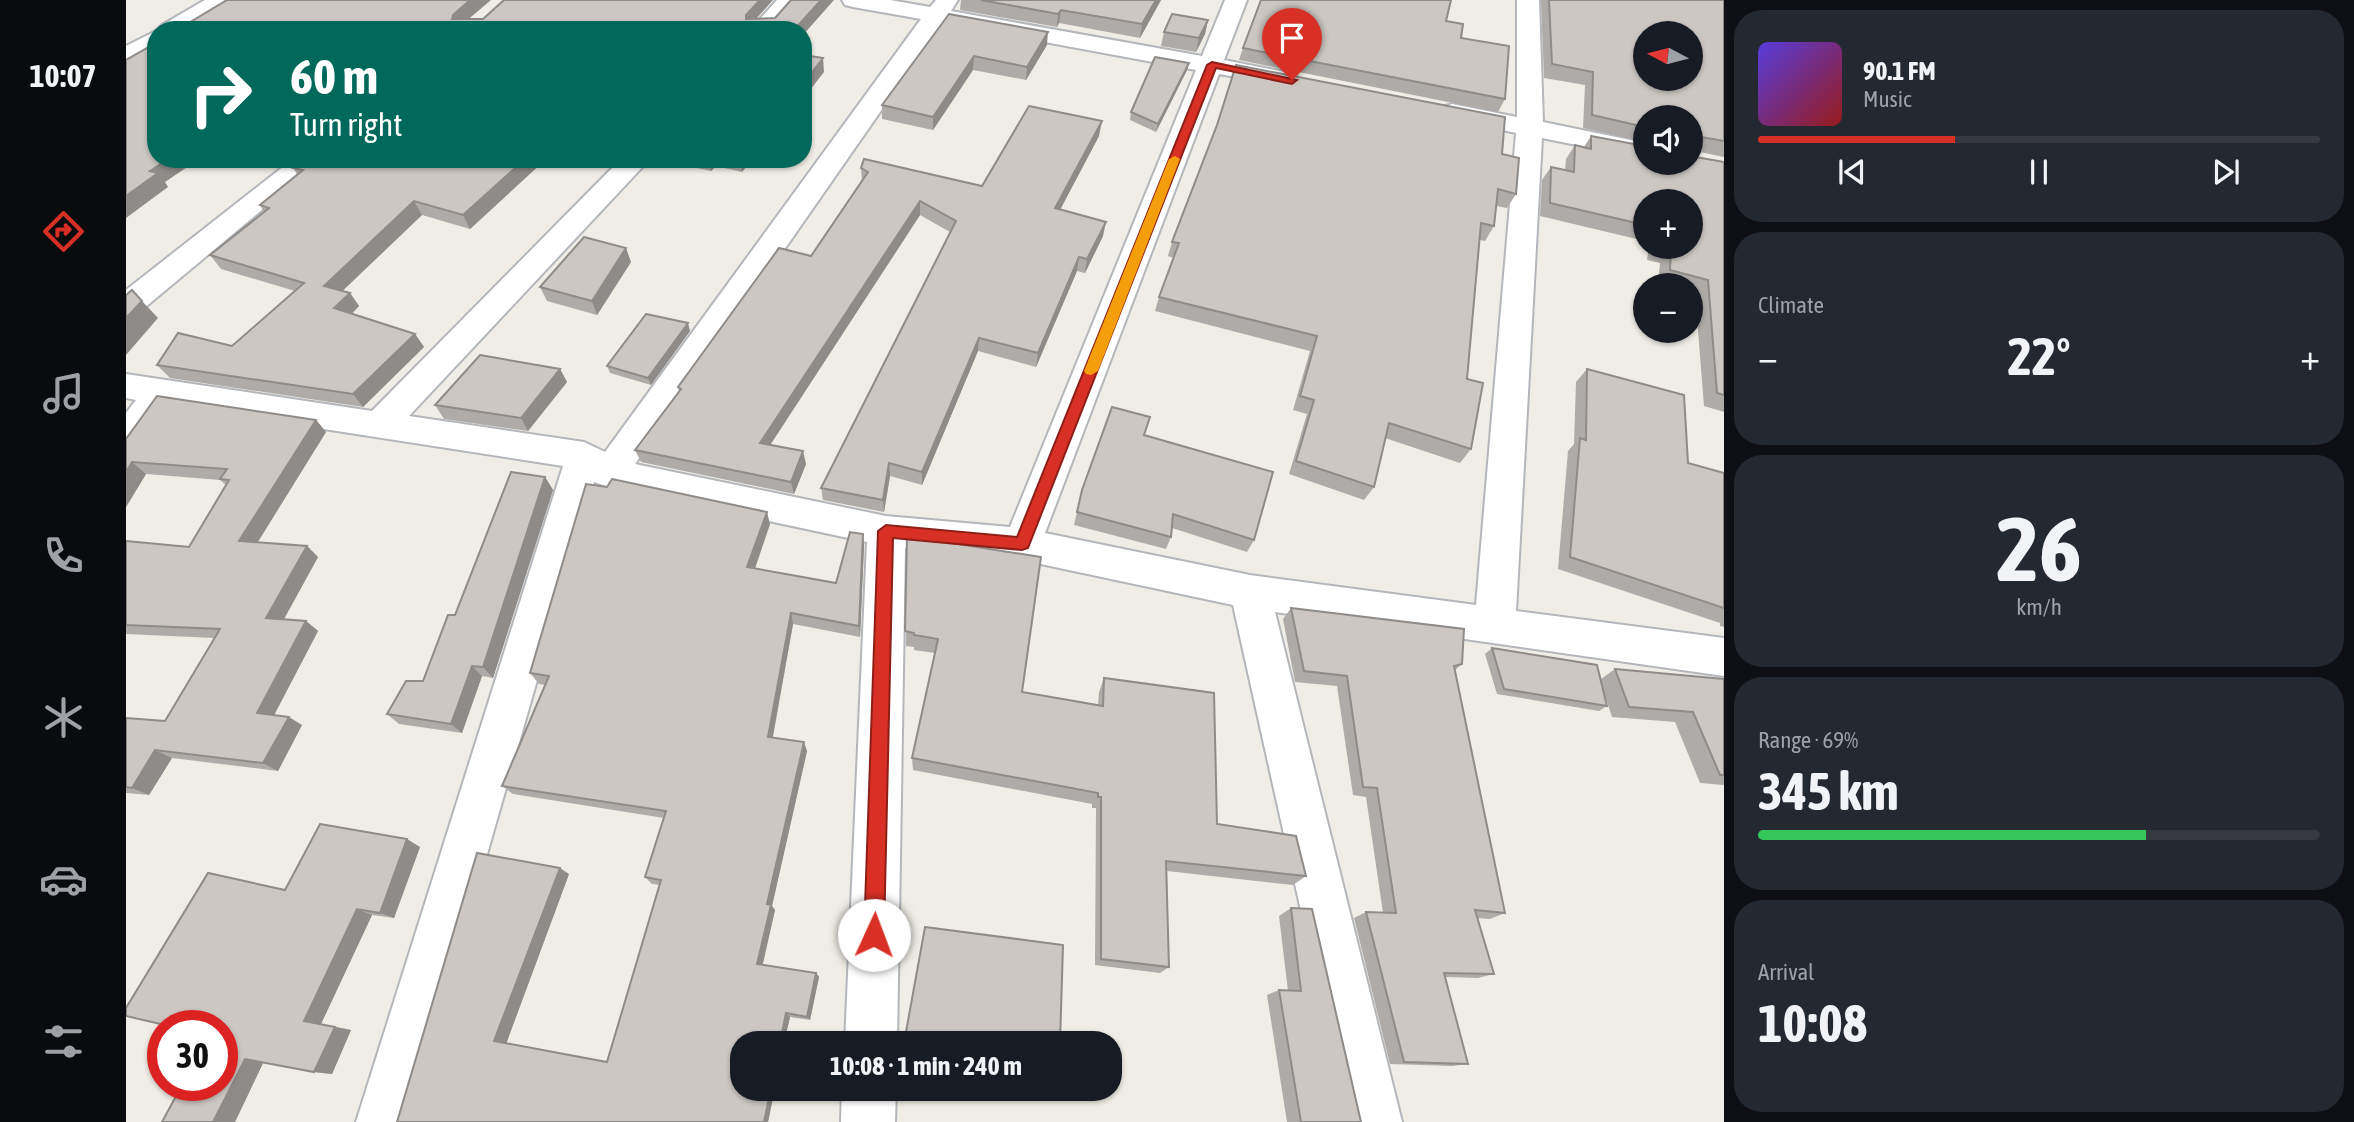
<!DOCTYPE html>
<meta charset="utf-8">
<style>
:root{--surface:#171b24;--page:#242831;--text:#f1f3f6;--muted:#9ea1a6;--line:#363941;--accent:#d93025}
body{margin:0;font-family:"Asap Condensed",sans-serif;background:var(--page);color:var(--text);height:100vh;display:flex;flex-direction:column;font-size:26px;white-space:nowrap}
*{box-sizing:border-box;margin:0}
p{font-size:23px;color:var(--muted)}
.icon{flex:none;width:38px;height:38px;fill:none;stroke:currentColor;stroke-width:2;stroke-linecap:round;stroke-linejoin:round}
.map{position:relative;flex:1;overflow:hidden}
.sheet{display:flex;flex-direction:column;gap:10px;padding:10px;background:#0d0f14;width:630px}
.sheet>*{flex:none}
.hud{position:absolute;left:21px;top:21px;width:665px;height:147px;border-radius:28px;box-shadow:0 2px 5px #0004;background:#00695c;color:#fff;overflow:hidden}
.needle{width:46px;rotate:277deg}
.tools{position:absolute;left:1507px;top:21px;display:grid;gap:14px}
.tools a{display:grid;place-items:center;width:70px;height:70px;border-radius:50%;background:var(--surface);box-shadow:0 2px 5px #0004;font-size:35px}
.speed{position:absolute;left:21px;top:1010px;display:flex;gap:14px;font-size:35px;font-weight:700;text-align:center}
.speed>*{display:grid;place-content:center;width:91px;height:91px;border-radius:50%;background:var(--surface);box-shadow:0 2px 5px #0004;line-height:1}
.speed .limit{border:10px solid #d22;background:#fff;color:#111}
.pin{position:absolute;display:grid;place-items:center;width:60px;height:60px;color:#fff;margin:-72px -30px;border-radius:50% 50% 50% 0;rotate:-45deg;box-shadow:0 0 7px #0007}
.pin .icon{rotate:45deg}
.me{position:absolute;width:77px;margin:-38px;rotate:2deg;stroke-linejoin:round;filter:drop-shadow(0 0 5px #0008)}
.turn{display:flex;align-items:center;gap:24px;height:147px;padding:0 28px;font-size:32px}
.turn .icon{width:91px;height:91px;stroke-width:2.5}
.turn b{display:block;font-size:49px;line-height:60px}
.big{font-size:52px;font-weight:700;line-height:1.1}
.sheet .card{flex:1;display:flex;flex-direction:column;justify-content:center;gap:10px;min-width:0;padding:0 24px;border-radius:28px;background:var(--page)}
.sheet .dial{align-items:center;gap:0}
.dial b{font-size:91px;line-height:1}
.song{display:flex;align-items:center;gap:21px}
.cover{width:84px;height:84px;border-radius:10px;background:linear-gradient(135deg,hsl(250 70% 55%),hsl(0 70% 35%))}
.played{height:7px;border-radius:4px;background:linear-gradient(90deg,var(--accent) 35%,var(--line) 35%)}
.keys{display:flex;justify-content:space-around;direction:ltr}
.heat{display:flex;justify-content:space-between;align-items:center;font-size:38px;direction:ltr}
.charge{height:10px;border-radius:5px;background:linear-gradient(90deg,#34c759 69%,var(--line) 0)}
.trip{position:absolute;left:604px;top:1031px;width:392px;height:70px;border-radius:28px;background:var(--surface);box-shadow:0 2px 5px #0004;font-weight:700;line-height:70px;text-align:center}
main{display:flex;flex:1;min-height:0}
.tabs{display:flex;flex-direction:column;width:126px;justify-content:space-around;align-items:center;background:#090b0e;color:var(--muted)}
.tabs .icon{width:49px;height:49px}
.tabs .selected{color:var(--accent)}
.tabs b{font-size:32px;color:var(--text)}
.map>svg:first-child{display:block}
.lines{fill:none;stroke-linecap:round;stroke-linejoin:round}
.street-casing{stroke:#b3b7bb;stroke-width:4}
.street{fill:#fff;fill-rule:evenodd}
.wall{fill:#afaba8}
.shaded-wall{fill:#8f8b88}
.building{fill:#ccc7c3;stroke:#8f8b88;stroke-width:2;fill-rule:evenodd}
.route{fill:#d93025;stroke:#8d1f18;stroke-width:2}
.slow{fill:#f59e0b}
</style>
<main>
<nav class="tabs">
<b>10:07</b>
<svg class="icon selected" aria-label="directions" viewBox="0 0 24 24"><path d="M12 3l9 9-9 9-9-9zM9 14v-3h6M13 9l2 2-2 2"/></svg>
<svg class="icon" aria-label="music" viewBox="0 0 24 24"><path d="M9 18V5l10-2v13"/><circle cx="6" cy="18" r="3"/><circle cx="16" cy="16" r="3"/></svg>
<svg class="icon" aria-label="phone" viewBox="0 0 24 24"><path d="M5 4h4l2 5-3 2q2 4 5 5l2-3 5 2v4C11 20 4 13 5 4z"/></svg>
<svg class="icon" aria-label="climate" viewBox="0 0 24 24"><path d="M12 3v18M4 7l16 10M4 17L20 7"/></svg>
<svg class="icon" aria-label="car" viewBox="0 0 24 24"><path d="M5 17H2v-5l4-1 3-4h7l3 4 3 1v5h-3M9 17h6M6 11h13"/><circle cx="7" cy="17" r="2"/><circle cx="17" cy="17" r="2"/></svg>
<svg class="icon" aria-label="filters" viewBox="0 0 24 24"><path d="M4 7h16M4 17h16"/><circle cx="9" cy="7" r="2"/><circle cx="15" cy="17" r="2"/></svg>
</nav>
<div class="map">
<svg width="1598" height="1122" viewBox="0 0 1598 1122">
<rect width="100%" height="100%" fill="#f0ede6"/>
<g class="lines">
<defs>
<g id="street">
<path d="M79,0H106L103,5L61,30H32L36,25Z"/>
<path d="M651,0H675L649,30H624Z"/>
<path d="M716,0H764L804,7L810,0H832L825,11L1076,56L1099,0H1121L1098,60L1169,74L1172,79L1169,84L1160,86L1093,74L919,533L1124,575L1350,605L1390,133L1317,117L1313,112L1317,107L1326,104L1391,117V0H1413L1417,122L1519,143V159L1416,138L1390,611L1598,638V676L1149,612L1276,1122H1222L1107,605L896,560L779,548L771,1043H719L741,542L483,487L468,482L284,1122H230L437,466L42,405L12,449L0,453V413L10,400L0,398V374L246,411L495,159H524L283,416L458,442L479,452L795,19L727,7L719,5ZM816,23L1070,70L884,527L760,516L509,464Z"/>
<path d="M30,31V48L0,63V46Z"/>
<path d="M167,159H197L11,314L0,317V290Z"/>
<path d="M716,1088H770L769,1122H715Z"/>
</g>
</defs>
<use href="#street" class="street-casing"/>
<use href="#street" class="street"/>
</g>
<g class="wall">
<path d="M835,0H1035L1014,38L933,23L931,27L834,10Z"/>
<path d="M1415,0H1598V157L1569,151L1565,156L1598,162V412L1578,406L1569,293L1564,292V285H1540L1532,283L1534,263L1521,260L1523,247H1564L1519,201V241L1414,216L1416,180L1425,167L1439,170L1440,159L1449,145L1458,147L1465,136L1564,163L1519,117V142L1457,128L1459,85L1418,78Z"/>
<path d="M823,14L921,45L900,80L847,70L807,130L756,119V105Z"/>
<path d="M1082,20L1079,34L1070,52L1035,46L1038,32Z"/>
<path d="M1320,21L1335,38L1379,99L1372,112L1113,60L1117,48Z"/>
<path d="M1063,63L1061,70L1030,132L1004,120L1005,112Z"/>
<path d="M973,136L934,210L977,236L959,273L951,271L910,367L852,351L796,485L764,476L758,512L697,500L695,488L824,232L794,215L644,445L680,464L668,494L515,462L509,450L553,392L552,387L685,256L736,181L735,168L856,186Z"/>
<path d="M1376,154L1390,194L1381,208L1370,206L1368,226L1359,241L1354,240L1341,379L1345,449L1334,463L1259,438L1248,487L1238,500L1163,474L1181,414L1167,410L1184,351L1029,311L1033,297L1048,258L1042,256L1046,242Z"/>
<path d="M178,159H420L344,229L296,215L216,291L224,293L233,306L226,314L289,334L298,347L237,407L44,378L31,365L106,346L169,291L95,269L84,255L138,212L134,205L171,174L167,168Z"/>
<path d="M546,159H626L616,172L590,166L585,171L547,163Z"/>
<path d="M505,262L471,315L421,301L414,287Z"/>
<path d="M564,331L525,385L484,373L481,366Z"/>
<path d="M434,369L441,382L402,431L318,419L309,405Z"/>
<path d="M1461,369L1562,463L1598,473V627L1594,626V623L1432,569L1442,451L1448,444L1450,382Z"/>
<path d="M190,420L200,432L132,542L181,546L192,557L158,619L180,621L192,631L148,715L176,725L152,771L46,758L23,795L0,793V718L39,721L88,638L0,634V541L63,547L100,485L94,480L20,474L0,507V439Z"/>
<path d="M1018,435L1128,540L1121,552L1046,528L1045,537L1040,549L948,525L956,490Z"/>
<path d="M419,477L427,490L367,678L356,676L336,733L273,724L261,714L297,681L329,615Z"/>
<path d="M644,524L629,569L710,583L737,534L738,546L734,637L667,624L647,737L681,751L646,906L649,910L636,964L690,973L693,977L684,1020L664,1017L658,1043H616V1088H649L642,1122H271L443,874L380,1044L481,1062L534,885L526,884L519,877L538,818L387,794L376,786L419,685L413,684L404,673Z"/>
<path d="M781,536L896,692L972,705L973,692L978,678L1091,824L1180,876L1167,885L1041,871L1043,967L1034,973L969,965L970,808H966V804L787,770L786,758L809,653L788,650V647L780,646Z"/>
<path d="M1165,608L1336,664L1329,670L1379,913L1364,919L1351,918L1368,974L1352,978L1319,977L1342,1064L1326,1066L1264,1064L1228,918L1240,912L1257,913L1240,797L1227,795L1211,686L1169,682L1157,619Z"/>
<path d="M1366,648L1475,679L1489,669L1598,679V785L1574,783L1549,722L1486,717L1477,689L1481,706L1473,711L1371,694L1359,654Z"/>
<path d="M294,847L268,918L246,915L195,1024L225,1030L206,1074L188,1072L137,1063L109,1122H36L159,890Z"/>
<path d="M1165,908L1235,1122H1161L1141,995L1153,990L1162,991L1153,916Z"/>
<path d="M887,1088H932V1093L927,1094Z"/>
</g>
<g class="shaded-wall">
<path d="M344,0H365L332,28L326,19L327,15Z"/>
<path d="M634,0H647L622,28L620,15Z"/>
<path d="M695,0H708L677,35V30H668Z"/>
<path d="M1030,0H1035L1014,38L1016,24Z"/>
<path d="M935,10L933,23L931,27L932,14Z"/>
<path d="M1082,20L1079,34L1070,52L1073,38Z"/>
<path d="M922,32L921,45L900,80L901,67Z"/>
<path d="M848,56L847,70L807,130V117Z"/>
<path d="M697,58L698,72L677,99V84Z"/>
<path d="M1063,63L1061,70L1030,132L1032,124Z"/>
<path d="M976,121L973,136L927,223L929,208Z"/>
<path d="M1575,137L1567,148L1572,147L1564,156V148Z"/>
<path d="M42,159H73L39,182L42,187L0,218V196L24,171Z"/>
<path d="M399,159H420L344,229L337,215Z"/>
<path d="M583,159H589L590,166L585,171Z"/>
<path d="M614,159H626L616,172Z"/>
<path d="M288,201L296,215L207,300L198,286Z"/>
<path d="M794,201V215L637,456L634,443Z"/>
<path d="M980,222L977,236L959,273L961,259Z"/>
<path d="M500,248L505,262L471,315L466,301Z"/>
<path d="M953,257L951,271L910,367L912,353Z"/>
<path d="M224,293L233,306L218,321L208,308Z"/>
<path d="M16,301L32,318L0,355V318Z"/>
<path d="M562,323L564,331L525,385L522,378Z"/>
<path d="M289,334L298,347L237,407L227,394Z"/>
<path d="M853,338L852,351L796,485V472Z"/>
<path d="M434,369L441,382L402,431L395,418Z"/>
<path d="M190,420L200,432L126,551L113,541Z"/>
<path d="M677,451L680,464L668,494L665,482Z"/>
<path d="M6,462L20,474L0,507V472Z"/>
<path d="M763,463L764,476L758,512L757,500Z"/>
<path d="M419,477L427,490L367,678L357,667Z"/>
<path d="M641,512L644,524L625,579L621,567Z"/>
<path d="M737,534L738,546L734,637L733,626Z"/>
<path d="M181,546L192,557L153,628L140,618Z"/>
<path d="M665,613L667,624L645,746L642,737Z"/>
<path d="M180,621L192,631L145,721L131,713Z"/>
<path d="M346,666L356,676L336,733L325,724Z"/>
<path d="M163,717L176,725L152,771L137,763Z"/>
<path d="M678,742L681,751L646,906L649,910L636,968L631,964L641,904Z"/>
<path d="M29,750L46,758L23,795L6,788Z"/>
<path d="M281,839L294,847L268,918L254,913Z"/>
<path d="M434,868L443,874L380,1044L368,1041Z"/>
<path d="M231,909L246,915L195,1024L178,1021Z"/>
<path d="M690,973L693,977L684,1020L681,1017Z"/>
<path d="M660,1013L664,1017L658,1043H654Z"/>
<path d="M209,1027L225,1030L206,1074L188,1072Z"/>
<path d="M119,1059L138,1061L109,1122H87Z"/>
<path d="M645,1088H649L642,1122H638Z"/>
</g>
<g class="building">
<path d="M101,0H344L327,15L326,19H357L378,0H634L620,15V19L649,18L665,0H695L668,30H51Z"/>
<path d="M855,0H1030L1016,24L935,10L932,14Z"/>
<path d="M1135,0H1325L1320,21L1337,24L1335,38L1383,46L1379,99L1117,48Z"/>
<path d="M1423,0H1598V141L1575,137L1572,139V147L1564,148V117H1519V127L1466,115L1467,72L1426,64ZM1519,33H1564V79H1519Z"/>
<path d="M823,14L922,32L901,67L848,56L807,117L756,105Z"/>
<path d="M1046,14L1082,20L1073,38L1038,32Z"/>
<path d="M30,43V159H42L24,171L32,173L0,196V60Z"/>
<path d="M677,55L697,58L677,84Z"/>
<path d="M1029,57L1063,63L1032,124L1005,112Z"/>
<path d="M1110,65L1379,117L1376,154L1393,158L1390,194L1372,189L1368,226L1355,223L1341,379L1357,383L1345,449L1263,423L1248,487L1170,461L1188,400L1174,396L1191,336L1033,297L1053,243L1046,242L1091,125Z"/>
<path d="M903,106L976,121L929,208L980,222L961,259L953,257L912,353L853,338L796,472L763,463L757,500L695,488L830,221L794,201L634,443L677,451L665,482L509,450L555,389L552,387L653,248L685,256L742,172L735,168L738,159L856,186Z"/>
<path d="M1465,136L1519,146V163H1564V156L1598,162V395L1591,393L1582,280L1544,270L1545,250L1533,247H1564V201H1519V225L1424,203L1425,167L1448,172L1449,145L1465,149Z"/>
<path d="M178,159H399L337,215L288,201L198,286L224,293L208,308L289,334L227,394L31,365L52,333L106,346L178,283L84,255L143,208L134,205L177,170L167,168Z"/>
<path d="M458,237L500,248L466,301L414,287Z"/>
<path d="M6,290L16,301L0,318V295Z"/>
<path d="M520,314L562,323L522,378L481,366Z"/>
<path d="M354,355L434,369L395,418L309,405Z"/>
<path d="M1461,369L1558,395L1562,463L1598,473V608L1444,557L1454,438L1460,440Z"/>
<path d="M31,396L190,420L113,541L181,546L140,618L180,621L131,713L163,717L137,763L29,750L6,788L0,787V718L39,721L94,629L0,625V541L63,547L103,480L94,479L101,469L6,462L0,472V439Z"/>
<path d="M986,407L1024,417L1018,435L1147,472L1128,540L1047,514L1045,537L951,512L956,490Z"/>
<path d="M385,472L419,477L357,667L346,666L325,724L261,714L280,681H297L322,615H329Z"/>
<path d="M486,479L641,512L621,567L710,583L724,532L737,534L733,626L665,613L642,737L678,742L641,904L645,905L631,964L690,973L681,1017L660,1013L654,1043H616V1088H645L638,1122H271L351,853L434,868L368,1041L481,1062L535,880L519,877L540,811L376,786L423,676L404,673L460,484L481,487Z"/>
<path d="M781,536L915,557L896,692L977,706L978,678L1088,693L1091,824L1170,836L1180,876L1040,861L1043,967L975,959V797H972V793L786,758L812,639L788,635V633L779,631Z"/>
<path d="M1165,608L1338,629L1336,664L1328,666L1379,913L1349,910L1368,974L1318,973L1342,1064L1278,1062L1240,912L1270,913L1251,788L1237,787L1221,676L1178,671Z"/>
<path d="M1366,648L1471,665L1481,706L1378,689Z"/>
<path d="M1489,669L1598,679V775H1594L1567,712L1503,707Z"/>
<path d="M194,824L281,839L254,913L231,909L178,1021L209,1027L188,1072L119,1059L87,1122H36L56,1085H96V1026H43L0,1016V1008L82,873L159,890Z"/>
<path d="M1165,908L1186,909L1235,1122H1175L1153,990L1175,991Z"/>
<path d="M799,927L937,945L934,1043H778Z"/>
<path d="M903,1088H932V1093Z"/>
</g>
<path class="route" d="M1086,62L1171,80L1166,84L1090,68L902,548L896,550L767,538L758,935L755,942L748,945L741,942L738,935L752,531L760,525L891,537L1081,65Z"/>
<path class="slow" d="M1049,156L1054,159L972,371L965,375L960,374L958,371L1043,159Z"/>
</svg>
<div class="tools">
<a><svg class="needle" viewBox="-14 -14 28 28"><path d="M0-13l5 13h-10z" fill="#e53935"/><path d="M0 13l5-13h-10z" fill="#9ea1a6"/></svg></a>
<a><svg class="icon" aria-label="sound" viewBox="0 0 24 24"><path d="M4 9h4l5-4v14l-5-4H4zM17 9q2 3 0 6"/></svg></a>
<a>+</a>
<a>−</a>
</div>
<div class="speed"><div class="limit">30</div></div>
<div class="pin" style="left:1166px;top:80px;background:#d93025"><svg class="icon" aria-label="arrive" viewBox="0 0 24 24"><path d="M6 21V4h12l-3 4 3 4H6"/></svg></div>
<svg class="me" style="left:748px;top:935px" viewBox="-20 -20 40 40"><circle r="19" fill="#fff"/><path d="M0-13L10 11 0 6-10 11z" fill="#d93025"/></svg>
<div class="trip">10:08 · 1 min · 240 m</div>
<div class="hud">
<div class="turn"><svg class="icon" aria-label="right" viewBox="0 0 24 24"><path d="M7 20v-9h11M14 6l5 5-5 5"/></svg><div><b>60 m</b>Turn right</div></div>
</div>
</div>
<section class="sheet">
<div class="card">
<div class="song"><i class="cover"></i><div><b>90.1 FM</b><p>Music</p></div></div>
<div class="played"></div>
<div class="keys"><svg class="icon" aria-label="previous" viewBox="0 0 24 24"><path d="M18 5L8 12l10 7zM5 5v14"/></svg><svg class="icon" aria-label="pause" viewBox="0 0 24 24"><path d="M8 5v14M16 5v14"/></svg><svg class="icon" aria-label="next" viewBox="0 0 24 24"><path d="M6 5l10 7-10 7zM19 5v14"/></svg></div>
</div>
<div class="card"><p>Climate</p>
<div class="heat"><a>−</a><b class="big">22°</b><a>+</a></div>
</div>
<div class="card dial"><b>26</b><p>km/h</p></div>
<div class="card"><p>Range · 69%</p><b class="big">345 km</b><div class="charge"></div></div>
<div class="card"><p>Arrival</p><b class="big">10:08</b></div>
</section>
</main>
